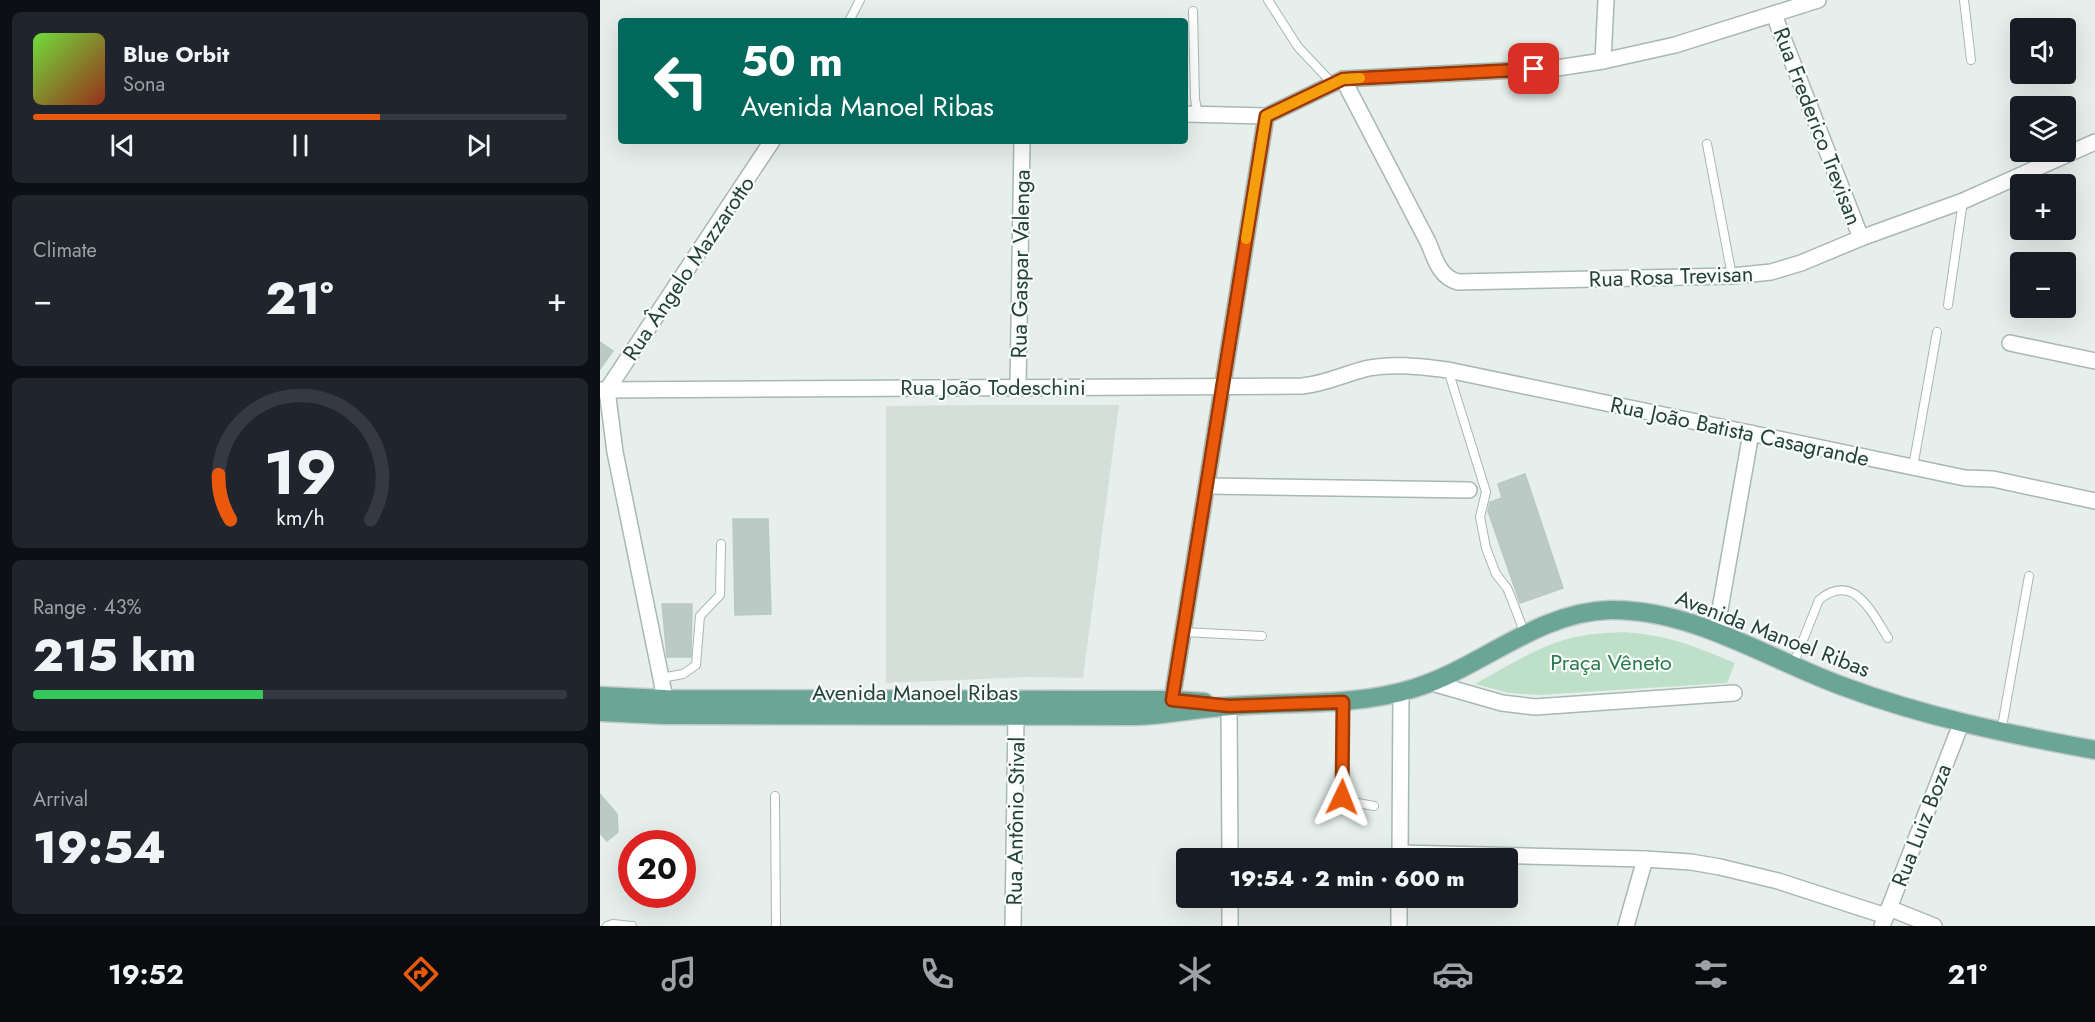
<!DOCTYPE html>
<meta charset="utf-8">
<style>
:root{--surface:#171b24;--page:#20242c;--text:#f1f3f6;--muted:#9ea1a6;--line:#363941;--accent:#ea580c}
body{margin:0;font-family:Jost,sans-serif;background:var(--page);color:var(--text);height:100vh;display:flex;flex-direction:column;font-size:22px;white-space:nowrap}
*{box-sizing:border-box;margin:0}
p{font-size:20px;color:var(--muted)}
.icon{flex:none;width:33px;height:33px;fill:none;stroke:currentColor;stroke-width:2;stroke-linecap:round;stroke-linejoin:round}
.map{position:relative;flex:1;overflow:hidden}
.drawer{display:flex;flex-direction:column;gap:12px;padding:12px;background:#0d0f14;width:600px}
.drawer>*{flex:none}
.banner{position:absolute;left:18px;top:18px;width:570px;height:126px;border-radius:6px;box-shadow:0 6px 24px #0002;background:#00695c;color:#fff;overflow:hidden}
.buttons{position:absolute;left:1410px;top:18px;display:grid;gap:12px}
.buttons a{display:grid;place-items:center;width:66px;height:66px;border-radius:6px;background:var(--surface);box-shadow:0 6px 24px #0002;font-size:30px}
.speed{position:absolute;left:18px;top:830px;display:flex;gap:12px;font-size:30px;font-weight:700;text-align:center}
.speed>*{display:grid;place-content:center;width:78px;height:78px;border-radius:50%;background:var(--surface);box-shadow:0 6px 24px #0002;line-height:1}
.speed .limit{border:9px solid #d22;background:#fff;color:#111}
.pin{position:absolute;display:grid;place-items:center;width:51px;height:51px;color:#fff;margin:-26px;border-radius:12px;box-shadow:0 3px 9px #0006}
.me{position:absolute;width:66px;margin:-33px;rotate:2deg;stroke-linejoin:round;filter:drop-shadow(0 0 4px #0008)}
.turn{display:flex;align-items:center;gap:21px;height:126px;padding:0 24px;font-size:27px}
.turn .icon{width:78px;height:78px;stroke-width:2.5}
.turn b{display:block;font-size:42px;line-height:51px}
.big{font-size:45px;font-weight:800;line-height:1.1}
.drawer .tile{flex:1;display:flex;flex-direction:column;justify-content:center;gap:9px;min-width:0;padding:0 21px;border-radius:9px;background:var(--page)}
.drawer .dial{align-items:center;gap:0}
.dial svg{height:156px;overflow:visible;fill:none;stroke:var(--line);stroke-width:7;stroke-linecap:round;text-anchor:middle}
.dial text{fill:var(--text);stroke:none}
.song{display:flex;align-items:center;gap:18px}
.cover{width:72px;height:72px;border-radius:9px;background:linear-gradient(135deg,hsl(100 70% 55%),hsl(10 70% 35%))}
.played{height:6px;border-radius:3px;background:linear-gradient(90deg,var(--accent) 65%,var(--line) 65%)}
.keys{display:flex;justify-content:space-around;direction:ltr}
.heat{display:flex;justify-content:space-between;align-items:center;font-size:33px;direction:ltr}
.charge{height:9px;border-radius:4px;background:linear-gradient(90deg,#34c759 43%,var(--line) 0)}
.trip{position:absolute;left:576px;top:848px;width:342px;height:60px;border-radius:6px;background:var(--surface);box-shadow:0 6px 24px #0002;font-weight:800;line-height:60px;text-align:center}
.tabs{display:flex;height:96px;justify-content:space-around;align-items:center;background:#090b0e;color:var(--muted)}
.tabs .icon{width:42px;height:42px}
.tabs .active{color:var(--accent)}
.tabs b{font-size:27px;color:var(--text)}
main{display:flex;flex:1;min-height:0}
.map>svg:first-child{display:block}
.built{fill:#d4dfda}
.green{fill:#bfe0c8}
.building{fill:#bbcac4;stroke:#b8c9c2;stroke-width:1.5}
.lines{fill:none;stroke-linecap:round;stroke-linejoin:round}
.service-casing{stroke:#a8b8b2;stroke-width:10}
.minor-casing{stroke:#a8b8b2;stroke-width:18}
.primary-casing{stroke:#c2cac8;stroke-width:21}
.service{stroke:#fff;stroke-width:8}
.minor{stroke:#fff;stroke-width:15}
.primary{stroke:#6aa596;stroke-width:18}
.route-casing{stroke:#983908;stroke-width:15}
.route{stroke:#ea580c;stroke-width:10}
.slow{stroke:#f59e0b;stroke-width:10}
.labels{text-anchor:middle;stroke-width:4.5;stroke-linejoin:round;paint-order:stroke}
.street-label{font-size:22px;fill:#24423a;stroke:#f7fbf9}
.park-label{font-size:22px;fill:#2d7a4b;stroke:#f7fbf9}
</style>
<main>
<section class="drawer">
<div class="tile">
<div class="song"><i class="cover"></i><div><b>Blue Orbit</b><p>Sona</p></div></div>
<div class="played"></div>
<div class="keys"><svg class="icon" aria-label="previous" viewBox="0 0 24 24"><path d="M18 5L8 12l10 7zM5 5v14"/></svg><svg class="icon" aria-label="pause" viewBox="0 0 24 24"><path d="M8 5v14M16 5v14"/></svg><svg class="icon" aria-label="next" viewBox="0 0 24 24"><path d="M6 5l10 7-10 7zM19 5v14"/></svg></div>
</div>
<div class="tile"><p>Climate</p>
<div class="heat"><a>−</a><b class="big">21°</b><a>+</a></div>
</div>
<div class="tile dial"><svg viewBox="0 0 100 80">
<path d="M14 69A42 42 0 1 1 86 69"/>
<path d="M14 69A42 42 0 0 1 8 46" stroke="#ea580c"/>
<text x="50" y="56" font-size="32" font-weight="700">19</text>
<text x="50" y="72" font-size="11">km/h</text>
</svg></div>
<div class="tile"><p>Range · 43%</p><b class="big">215 km</b><div class="charge"></div></div>
<div class="tile"><p>Arrival</p><b class="big">19:54</b></div>
</section>
<div class="map">
<svg width="1495" height="926" viewBox="0 0 1495 926">
<rect width="100%" height="100%" fill="#e6efeb"/>
<path class="built" d="M383,405H519L483,678L428,677L286,683V406Z"/>
<path class="green" d="M1023,632C1068,635 1094,646 1135,663L1127,683L938,695L909,693L875,684C905,668 935,648 967,639C986,634 1004,633 1023,632Z"/>
<g class="building">
<path d="M0,342L13,351L0,369Z"/>
<path d="M925,474L963,588L920,603L888,511L890,502L902,498L898,484Z"/>
<path d="M133,519H168L171,614L135,615Z"/>
<path d="M62,604H92L91,657H67Z"/>
<path d="M0,794L17,814L18,832L7,841L0,833Z"/>
</g>
<g class="lines">
<defs>
<g id="service">
<path d="M668,0L698,47L733,84"/>
<path d="M1364,0L1371,60"/>
<path d="M593,11L595,99L598,115"/>
<path d="M249,21L260,0"/>
<path d="M1107,144L1132,276"/>
<path d="M1348,305L1363,201"/>
<path d="M848,370L886,492L880,517L886,548L896,574L907,588L912,600L925,634"/>
<path d="M1313,467L1337,332"/>
<path d="M583,632L662,636"/>
<path d="M1193,665L1219,600C1254,571 1272,613 1288,638"/>
<path d="M61,678L83,674L96,665L100,616L120,595L121,544"/>
<path d="M743,702V797L747,801L774,806"/>
<path d="M1401,732L1429,576"/>
<path d="M175,796L176,926"/>
<path d="M7,926L13,924L32,926"/>
</g>
<g id="minor">
<path d="M1174,15L1261,238"/>
<path d="M1003,61L1006,0"/>
<path d="M743,79L828,242C835,258 839,277 858,282L1132,276L1171,272L1201,263L1261,238L1363,201L1495,142"/>
<path d="M585,114L666,116L743,79L957,68L1003,61L1075,45L1218,0"/>
<path d="M1410,343L1495,361"/>
<path d="M418,387L422,141"/>
<path d="M0,390L702,386C726,384 746,373 769,368C795,363 822,367 848,370L1365,478L1393,479L1495,501"/>
<path d="M607,486L869,490"/>
<path d="M1116,632L1151,433"/>
<path d="M832,683L902,703L935,707L1134,693"/>
<path d="M572,700L666,116"/>
<path d="M629,706L630,858"/>
<path d="M64,709L65,699L61,678L15,452L7,390L172,141"/>
<path d="M800,853L1045,859L1091,862L1120,867L1178,881L1286,916"/>
<path d="M800,858L801,692"/>
<path d="M630,897V926"/>
<path d="M1289,908L1334,926"/>
<path d="M413,926L416,716"/>
<path d="M799,926V897"/>
<path d="M1026,926L1045,859"/>
<path d="M1282,926L1361,724"/>
</g>
<g id="primary">
<path d="M0,696L65,699L572,700L604,702"/>
<path d="M0,712L64,715L536,716C568,715 599,708 631,706C693,701 755,707 815,688C882,667 937,612 1010,610C1093,609 1166,658 1242,686C1325,717 1408,734 1495,750"/>
</g>
</defs>
<use href="#service" class="service-casing"/>
<use href="#minor" class="minor-casing"/>
<use href="#primary" class="primary-casing"/>
<use href="#service" class="service"/>
<use href="#minor" class="minor"/>
<use href="#primary" class="primary"/>
</g>
<g class="lines">
<defs>
<path id="route" d="M742,797L743,702L629,706L572,700L666,116L743,79L934,69"/>
</defs>
<use href="#route" class="route-casing"/>
<use href="#route" class="route"/>
<path class="slow" d="M646,239L666,116L743,79L760,78"/>
</g>
<g class="labels">
<g class="street-label">
<text transform="translate(1218 126) rotate(69)" y="8">Rua Frederico Trevisan</text>
<text transform="translate(420 264) rotate(-89)" y="8">Rua Gaspar Valenga</text>
<text transform="translate(88 268) rotate(-56)" y="8">Rua Ângelo Mazzarotto</text>
<text transform="translate(1071 276) rotate(-2)" y="8">Rua Rosa Trevisan</text>
<text x="393" y="395">Rua João Todeschini</text>
<text transform="translate(1140 431) rotate(12)" y="8">Rua João Batista Casagrande</text>
<text transform="translate(1173 633) rotate(21)" y="8">Avenida Manoel Ribas</text>
<text x="315" y="700">Avenida Manoel Ribas</text>
<text transform="translate(415 821) rotate(-89)" y="8">Rua Antônio Stival</text>
<text transform="translate(1321 825) rotate(-69)" y="8">Rua Luiz Boza</text>
</g>
<g class="park-label">
<text x="1011" y="670">Praça Vêneto</text>
</g>
</g>
</svg>
<div class="buttons">
<a><svg class="icon" aria-label="sound" viewBox="0 0 24 24"><path d="M4 9h4l5-4v14l-5-4H4zM17 9q2 3 0 6"/></svg></a>
<a><svg class="icon" aria-label="layers" viewBox="0 0 24 24"><path d="M12 4l9 5-9 5-9-5zM3 14l9 5 9-5"/></svg></a>
<a>+</a>
<a>−</a>
</div>
<div class="speed"><div class="limit">20</div></div>
<div class="pin" style="left:934px;top:69px;background:#d93025"><svg class="icon" aria-label="arrive" viewBox="0 0 24 24"><path d="M6 21V4h12l-3 4 3 4H6"/></svg></div>
<svg class="me" style="left:742px;top:797px" viewBox="-20 -20 40 40"><path d="M0-17L14 15 0 8-14 15z" fill="#ea580c" stroke="#fff" stroke-width="4"/></svg>
<div class="trip">19:54 · 2 min · 600 m</div>
<div class="banner">
<div class="turn"><svg class="icon" aria-label="left" viewBox="0 0 24 24"><path d="M17 20v-9H6M10 6l-5 5 5 5"/></svg><div><b>50 m</b>Avenida Manoel Ribas</div></div>
</div>
</div>
</main>
<nav class="tabs">
<b>19:52</b>
<svg class="icon active" aria-label="directions" viewBox="0 0 24 24"><path d="M12 3l9 9-9 9-9-9zM9 14v-3h6M13 9l2 2-2 2"/></svg>
<svg class="icon" aria-label="music" viewBox="0 0 24 24"><path d="M9 18V5l10-2v13"/><circle cx="6" cy="18" r="3"/><circle cx="16" cy="16" r="3"/></svg>
<svg class="icon" aria-label="phone" viewBox="0 0 24 24"><path d="M5 4h4l2 5-3 2q2 4 5 5l2-3 5 2v4C11 20 4 13 5 4z"/></svg>
<svg class="icon" aria-label="climate" viewBox="0 0 24 24"><path d="M12 3v18M4 7l16 10M4 17L20 7"/></svg>
<svg class="icon" aria-label="car" viewBox="0 0 24 24"><path d="M5 17H2v-5l4-1 3-4h7l3 4 3 1v5h-3M9 17h6M6 11h13"/><circle cx="7" cy="17" r="2"/><circle cx="17" cy="17" r="2"/></svg>
<svg class="icon" aria-label="filters" viewBox="0 0 24 24"><path d="M4 7h16M4 17h16"/><circle cx="9" cy="7" r="2"/><circle cx="15" cy="17" r="2"/></svg>
<b>21°</b>
</nav>
